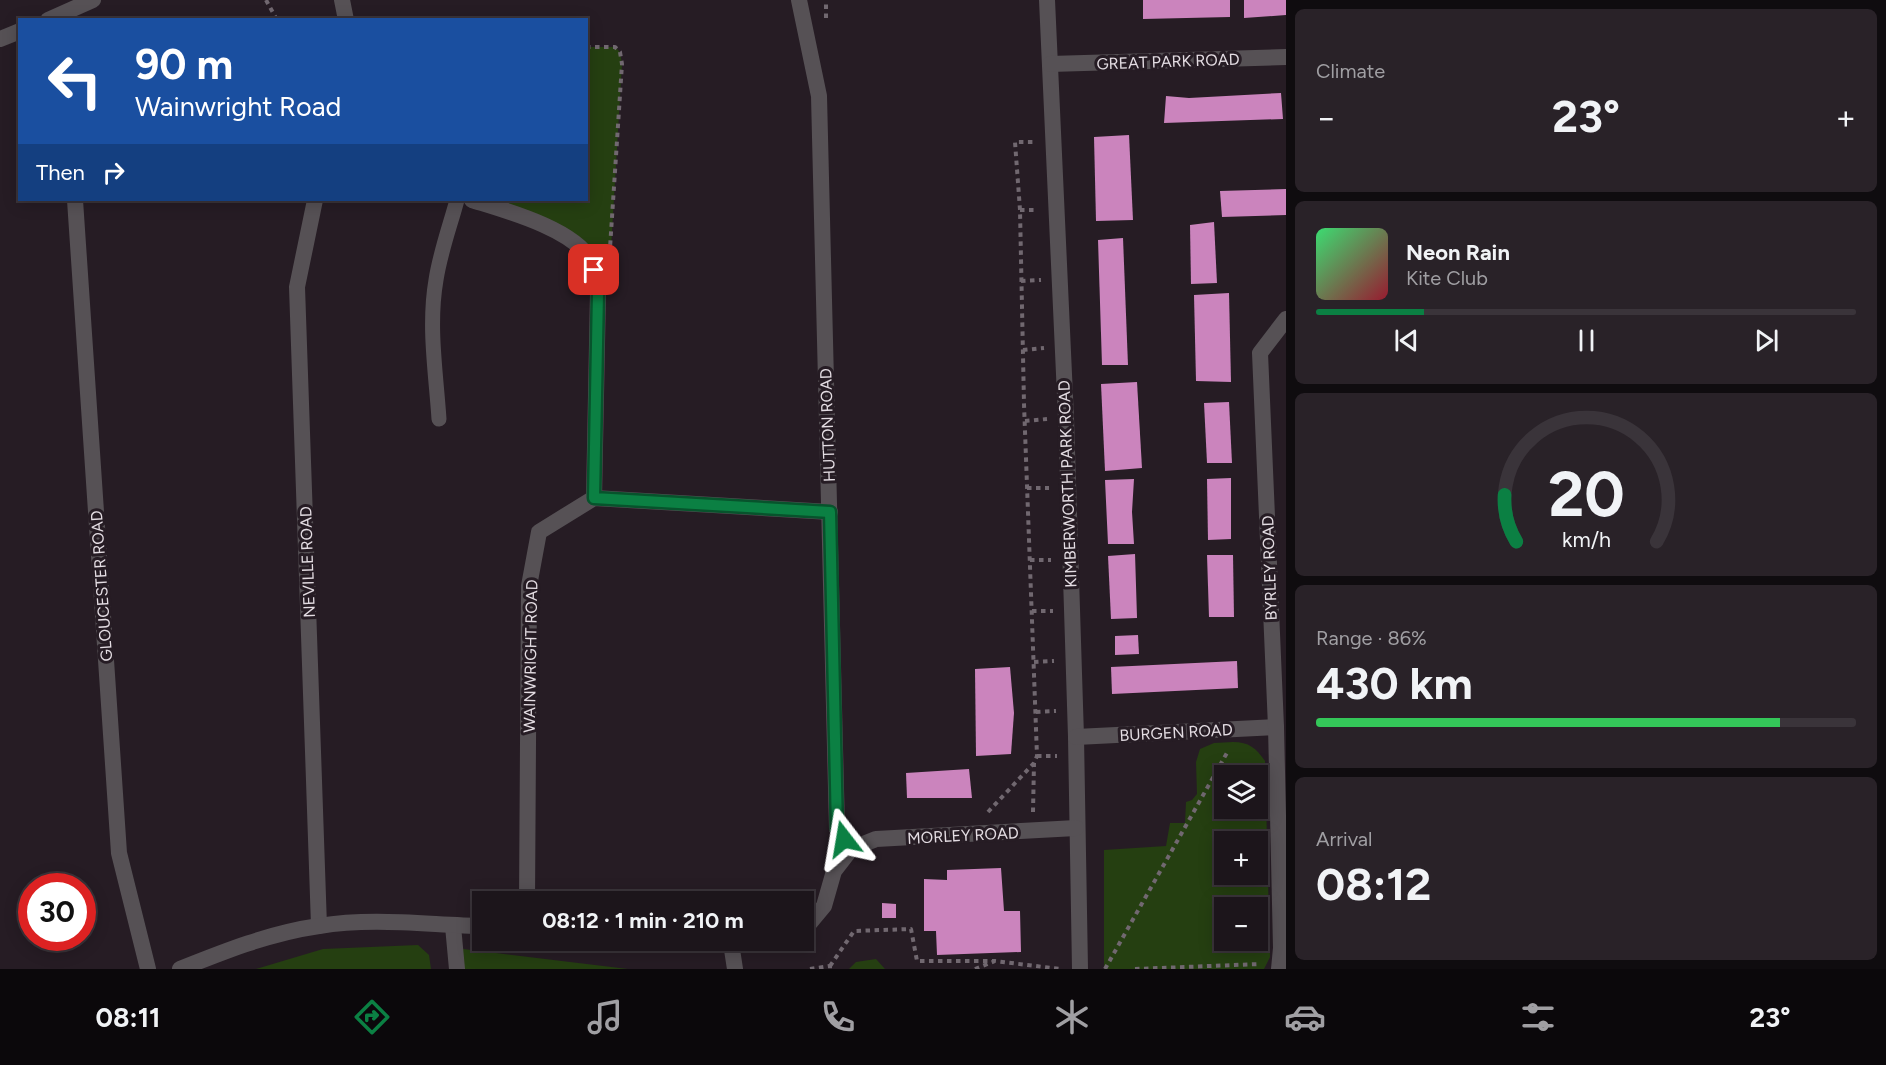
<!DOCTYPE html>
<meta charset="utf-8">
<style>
:root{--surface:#1c151b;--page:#292228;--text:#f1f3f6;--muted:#a09fa3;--line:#3a343a;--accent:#0b8043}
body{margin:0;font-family:Figtree,sans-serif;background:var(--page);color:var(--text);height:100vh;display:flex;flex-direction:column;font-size:22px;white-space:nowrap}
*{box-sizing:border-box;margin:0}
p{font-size:20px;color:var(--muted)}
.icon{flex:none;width:33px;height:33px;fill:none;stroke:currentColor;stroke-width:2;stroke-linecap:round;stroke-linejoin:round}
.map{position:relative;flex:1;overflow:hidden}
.sheet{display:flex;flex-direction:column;gap:9px;padding:9px;background:#0f0c0f;width:600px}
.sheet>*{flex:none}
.banner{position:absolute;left:18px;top:18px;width:570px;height:183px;border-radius:0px;box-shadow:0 3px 15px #0003,0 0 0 2px var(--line);background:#1a4fa0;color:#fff;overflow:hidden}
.buttons{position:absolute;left:1214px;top:765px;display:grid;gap:12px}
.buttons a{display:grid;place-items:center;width:54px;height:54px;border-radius:0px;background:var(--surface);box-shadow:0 3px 15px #0003,0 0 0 2px var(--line);font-size:30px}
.speed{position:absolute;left:18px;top:873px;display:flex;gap:12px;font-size:30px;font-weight:700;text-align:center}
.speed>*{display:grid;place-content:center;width:78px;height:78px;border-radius:50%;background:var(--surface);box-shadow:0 3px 15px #0003,0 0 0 2px var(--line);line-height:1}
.speed .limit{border:9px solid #d22;background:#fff;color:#111}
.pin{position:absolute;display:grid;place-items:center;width:51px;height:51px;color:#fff;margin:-26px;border-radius:12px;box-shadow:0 3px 9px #0006}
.me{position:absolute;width:66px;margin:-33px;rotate:346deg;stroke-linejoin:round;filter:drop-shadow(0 0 4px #0008)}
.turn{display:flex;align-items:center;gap:21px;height:126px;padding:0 18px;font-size:27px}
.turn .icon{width:78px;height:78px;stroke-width:2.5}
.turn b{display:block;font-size:42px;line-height:51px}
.then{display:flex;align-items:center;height:57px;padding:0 18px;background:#0003;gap:12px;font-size:22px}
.big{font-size:45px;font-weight:700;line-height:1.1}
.sheet .tile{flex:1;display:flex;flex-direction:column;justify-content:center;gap:9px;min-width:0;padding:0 21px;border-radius:9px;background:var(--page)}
.sheet .dial{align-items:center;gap:0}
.dial svg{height:156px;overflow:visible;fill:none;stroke:var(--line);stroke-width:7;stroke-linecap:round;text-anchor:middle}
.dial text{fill:var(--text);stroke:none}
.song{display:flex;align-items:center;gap:18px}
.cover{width:72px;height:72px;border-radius:9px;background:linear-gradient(135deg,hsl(140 70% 55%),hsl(350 70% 35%))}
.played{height:6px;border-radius:3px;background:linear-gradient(90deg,var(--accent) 20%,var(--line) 20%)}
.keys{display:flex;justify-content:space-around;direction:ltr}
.heat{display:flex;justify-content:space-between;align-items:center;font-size:33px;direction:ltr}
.charge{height:9px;border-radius:4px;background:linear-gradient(90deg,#34c759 86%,var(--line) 0)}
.trip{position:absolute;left:472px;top:891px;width:342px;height:60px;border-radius:0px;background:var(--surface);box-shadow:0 3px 15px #0003,0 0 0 2px var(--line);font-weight:700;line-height:60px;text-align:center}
.dock{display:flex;height:96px;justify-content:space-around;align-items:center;background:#0b080b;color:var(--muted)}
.dock .icon{width:42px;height:42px}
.dock .selected{color:var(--accent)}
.dock b{font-size:27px;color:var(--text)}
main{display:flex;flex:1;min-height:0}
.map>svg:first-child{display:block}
.green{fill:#253f11;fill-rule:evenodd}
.building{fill:#cb84bd}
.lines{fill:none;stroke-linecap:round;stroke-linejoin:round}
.path{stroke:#716870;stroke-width:4;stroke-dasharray:4.5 4.5;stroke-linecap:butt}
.service{stroke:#565155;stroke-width:15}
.minor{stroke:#565155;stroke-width:16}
.route-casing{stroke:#07532c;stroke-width:15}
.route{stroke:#0b8043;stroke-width:10}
.labels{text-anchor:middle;stroke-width:6;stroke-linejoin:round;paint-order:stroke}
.street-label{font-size:16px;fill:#e4dde3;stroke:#261c24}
</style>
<main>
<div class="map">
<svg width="1286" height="969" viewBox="0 0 1286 969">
<rect width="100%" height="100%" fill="#261c24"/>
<g class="green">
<path d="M587,47H615L620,52L622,64L611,248L594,270L590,259L491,200H586Z"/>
<path d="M1233,742C1249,742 1256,748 1265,761L1270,957L1264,969H1104V850L1166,846L1170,823H1185L1186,802L1192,800L1197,794L1196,762L1200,749L1214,743ZM1224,776H1257V808H1224ZM1224,842H1257V874H1224ZM1224,908H1257V940H1224Z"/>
<path d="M418,945L429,955L431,969H256L323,949Z"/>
<path d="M455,948L628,969H457Z"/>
<path d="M876,959L885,969H849L856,962Z"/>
</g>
<g class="building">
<path d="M1143,0H1230V17L1143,19Z"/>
<path d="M1244,0H1286V15L1244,18Z"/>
<path d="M1281,93L1283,119L1164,123L1166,96L1189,98Z"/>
<path d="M1129,135L1133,220L1096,221L1094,137Z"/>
<path d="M1286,189V215L1222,217L1220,191Z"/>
<path d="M1214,222L1217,283L1191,284L1190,225Z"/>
<path d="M1123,238L1128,365H1102L1098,240Z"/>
<path d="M1229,293L1231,382L1196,381L1194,295Z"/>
<path d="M1137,382L1142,468L1105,471L1101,384Z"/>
<path d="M1229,402L1232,463H1207L1204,403Z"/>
<path d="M1231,478V539L1208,540L1207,479Z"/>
<path d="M1134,479L1132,512L1134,544H1108L1105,480Z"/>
<path d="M1135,554L1137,618L1111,619L1108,556Z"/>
<path d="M1207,555H1233L1234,617H1209Z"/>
<path d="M1138,635L1139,654L1115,655V636Z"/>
<path d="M1237,661L1238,688L1112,694L1111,667Z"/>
<path d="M1010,667L1014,713L1011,754L976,756L975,669Z"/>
<path d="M969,769L972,798H907L906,773Z"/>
<path d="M1001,868L1004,911H1020L1021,952L937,955L936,931H924V879L947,880V870Z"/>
<path d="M882,903L896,904V918H882Z"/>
</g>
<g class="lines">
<g class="path">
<path d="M266,0L277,20"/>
<path d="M826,18V0"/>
<path d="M586,47H615L620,52L622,64L610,248L609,250"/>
<path d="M1020,210H1038"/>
<path d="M1021,281L1041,280"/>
<path d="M1023,350L1044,348"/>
<path d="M1025,421L1047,419"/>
<path d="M1027,488H1049"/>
<path d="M1030,560H1051"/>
<path d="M1032,611H1053"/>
<path d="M1034,662L1054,661"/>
<path d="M1036,712L1056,711"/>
<path d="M1037,756H1057"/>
<path d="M988,812L1034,763"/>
<path d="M1033,812L1034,763L1037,756L1024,404L1020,210L1015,142H1035"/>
<path d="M830,966L854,931L911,929L917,961H995"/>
<path d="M810,969L830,966V969"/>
<path d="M975,969L995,961L1060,969"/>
<path d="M1105,969L1228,751"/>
<path d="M1135,969L1260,964"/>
</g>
<path class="service" d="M439,419C436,373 428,326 436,280C440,253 450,226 457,200"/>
<g class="minor">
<path d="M342,0L346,20"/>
<path d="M799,0L819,96L837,829L851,849"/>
<path d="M1047,0L1066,418L1076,737L1080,969"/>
<path d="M48,20L93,0"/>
<path d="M0,39L20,31"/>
<path d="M1050,64L1286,57"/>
<path d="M75,200L119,853L148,969"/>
<path d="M315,200L297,287L319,926"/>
<path d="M472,200C504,210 575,229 591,261C596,271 596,283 598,293L594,498"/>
<path d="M1076,737L1276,727"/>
<path d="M851,849L876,839L1076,828"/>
<path d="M527,902L529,586L539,532L594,498L830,512"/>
<path d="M453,926L457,969"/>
<path d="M804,930L824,906L834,871L851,849"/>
<path d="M702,940L773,943L780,940"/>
<path d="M731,943L735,969"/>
<path d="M180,969C225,951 270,933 319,926C373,917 429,925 483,926"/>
<path d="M1279,969L1281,948L1276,727L1260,353L1286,319"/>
</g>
</g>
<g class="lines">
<defs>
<path id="route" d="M594,270L598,293L594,498L830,512L837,829L844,839"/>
</defs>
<use href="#route" class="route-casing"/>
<use href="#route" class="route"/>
</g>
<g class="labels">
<g class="street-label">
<text transform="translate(1168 61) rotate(-2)" y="6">GREAT PARK ROAD</text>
<text transform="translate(827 425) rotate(-92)" y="6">HUTTON ROAD</text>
<text transform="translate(1067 484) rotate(-92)" y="6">KIMBERWORTH PARK ROAD</text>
<text transform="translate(307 562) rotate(-92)" y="6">NEVILLE ROAD</text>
<text transform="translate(1269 568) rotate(-92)" y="6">BYRLEY ROAD</text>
<text transform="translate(101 586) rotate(-94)" y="6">GLOUCESTER ROAD</text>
<text transform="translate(530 656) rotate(-89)" y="6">WAINWRIGHT ROAD</text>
<text transform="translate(1176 732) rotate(-3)" y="6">BURGEN ROAD</text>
<text transform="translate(963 835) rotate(-3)" y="6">MORLEY ROAD</text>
</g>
</g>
</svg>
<div class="buttons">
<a><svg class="icon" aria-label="layers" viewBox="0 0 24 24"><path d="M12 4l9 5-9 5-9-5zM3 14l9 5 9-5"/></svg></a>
<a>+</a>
<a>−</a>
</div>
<div class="speed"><div class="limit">30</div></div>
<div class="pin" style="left:594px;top:270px;background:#d93025"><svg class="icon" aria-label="arrive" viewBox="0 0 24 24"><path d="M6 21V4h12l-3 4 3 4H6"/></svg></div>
<svg class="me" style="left:844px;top:839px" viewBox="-20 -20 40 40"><path d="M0-17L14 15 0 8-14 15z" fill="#0b8043" stroke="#fff" stroke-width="4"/></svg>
<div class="trip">08:12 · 1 min · 210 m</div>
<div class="banner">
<div class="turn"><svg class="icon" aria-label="left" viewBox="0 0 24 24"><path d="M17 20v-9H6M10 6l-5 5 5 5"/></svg><div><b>90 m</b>Wainwright Road</div></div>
<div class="then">Then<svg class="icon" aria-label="right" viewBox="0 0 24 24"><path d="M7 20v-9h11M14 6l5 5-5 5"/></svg></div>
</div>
</div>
<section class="sheet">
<div class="tile"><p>Climate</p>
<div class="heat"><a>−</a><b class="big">23°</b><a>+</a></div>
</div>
<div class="tile">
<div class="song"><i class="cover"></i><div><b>Neon Rain</b><p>Kite Club</p></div></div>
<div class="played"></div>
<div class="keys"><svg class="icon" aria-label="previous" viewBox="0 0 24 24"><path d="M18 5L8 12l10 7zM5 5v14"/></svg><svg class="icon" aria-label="pause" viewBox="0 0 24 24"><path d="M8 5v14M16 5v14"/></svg><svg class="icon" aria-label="next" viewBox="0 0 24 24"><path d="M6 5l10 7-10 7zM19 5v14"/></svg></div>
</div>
<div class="tile dial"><svg viewBox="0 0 100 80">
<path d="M14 69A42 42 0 1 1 86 69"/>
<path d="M14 69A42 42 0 0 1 8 45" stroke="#0b8043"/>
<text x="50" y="56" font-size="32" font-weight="700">20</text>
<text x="50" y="72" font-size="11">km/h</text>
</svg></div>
<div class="tile"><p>Range · 86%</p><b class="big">430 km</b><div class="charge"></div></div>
<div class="tile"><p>Arrival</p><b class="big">08:12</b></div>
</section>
</main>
<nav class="dock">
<b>08:11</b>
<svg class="icon selected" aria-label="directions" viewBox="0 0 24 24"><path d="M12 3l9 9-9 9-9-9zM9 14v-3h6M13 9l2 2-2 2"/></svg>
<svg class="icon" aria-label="music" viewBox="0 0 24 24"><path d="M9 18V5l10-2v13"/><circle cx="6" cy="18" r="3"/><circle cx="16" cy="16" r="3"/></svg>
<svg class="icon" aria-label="phone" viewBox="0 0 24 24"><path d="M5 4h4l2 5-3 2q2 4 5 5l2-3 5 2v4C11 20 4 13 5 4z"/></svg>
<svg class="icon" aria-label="climate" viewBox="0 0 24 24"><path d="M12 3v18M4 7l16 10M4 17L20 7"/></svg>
<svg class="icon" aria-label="car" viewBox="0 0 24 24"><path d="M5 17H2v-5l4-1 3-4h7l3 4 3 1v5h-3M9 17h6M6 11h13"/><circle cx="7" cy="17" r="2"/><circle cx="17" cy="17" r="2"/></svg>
<svg class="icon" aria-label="filters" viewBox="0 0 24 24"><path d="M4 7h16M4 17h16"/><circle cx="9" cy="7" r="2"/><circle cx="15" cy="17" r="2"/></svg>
<b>23°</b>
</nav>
